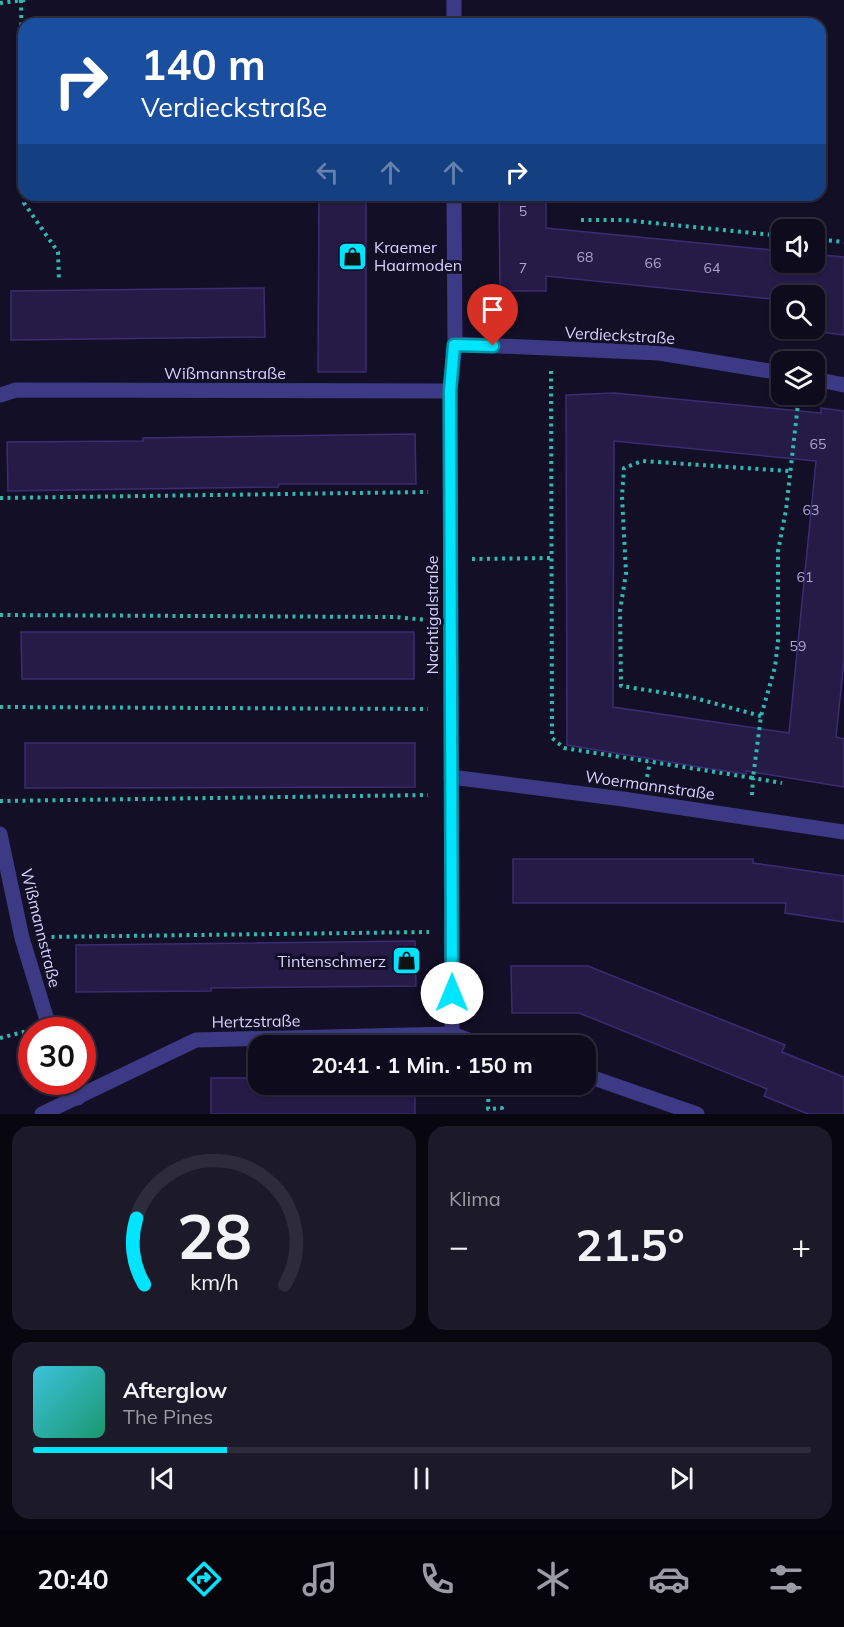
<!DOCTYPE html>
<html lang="de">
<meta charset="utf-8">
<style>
:root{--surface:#0e0b1c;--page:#1c1929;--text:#f1f3f6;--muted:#9b9ba3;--line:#2e2b3b;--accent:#00e5ff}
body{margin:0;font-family:Mulish,sans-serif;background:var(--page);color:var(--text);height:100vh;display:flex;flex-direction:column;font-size:22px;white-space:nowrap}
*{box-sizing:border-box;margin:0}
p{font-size:20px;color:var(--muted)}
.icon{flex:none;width:33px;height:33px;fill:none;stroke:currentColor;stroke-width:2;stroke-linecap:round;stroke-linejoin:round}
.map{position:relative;height:1114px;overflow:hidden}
.drawer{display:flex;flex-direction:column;gap:12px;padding:12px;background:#08060f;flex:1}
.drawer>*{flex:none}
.hud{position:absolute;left:18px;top:18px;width:808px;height:183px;border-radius:18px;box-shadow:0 2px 4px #0004,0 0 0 2px var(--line);background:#1a4fa0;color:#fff;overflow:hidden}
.tools{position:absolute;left:771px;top:219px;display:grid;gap:12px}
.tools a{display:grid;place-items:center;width:54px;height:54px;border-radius:12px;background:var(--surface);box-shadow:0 2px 4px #0004,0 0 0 2px var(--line);font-size:30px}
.speed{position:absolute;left:18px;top:1017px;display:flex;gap:12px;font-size:30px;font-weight:700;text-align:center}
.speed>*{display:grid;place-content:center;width:78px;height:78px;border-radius:50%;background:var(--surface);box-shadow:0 2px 4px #0004,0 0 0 2px var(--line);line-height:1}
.speed .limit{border:9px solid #d22;background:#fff;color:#111}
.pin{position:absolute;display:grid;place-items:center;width:51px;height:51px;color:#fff;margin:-62px -26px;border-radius:50% 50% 50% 0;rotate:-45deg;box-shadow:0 0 6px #0007}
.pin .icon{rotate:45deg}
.me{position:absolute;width:66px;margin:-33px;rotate:0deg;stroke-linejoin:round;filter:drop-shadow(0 0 4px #0008)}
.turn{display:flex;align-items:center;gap:21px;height:126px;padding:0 24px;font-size:27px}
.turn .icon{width:78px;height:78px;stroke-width:2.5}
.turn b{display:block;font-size:42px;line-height:51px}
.lanes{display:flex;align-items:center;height:57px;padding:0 24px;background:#0003;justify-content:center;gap:30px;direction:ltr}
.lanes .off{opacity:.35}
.big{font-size:45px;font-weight:700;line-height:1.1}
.drawer .widget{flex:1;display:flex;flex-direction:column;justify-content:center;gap:9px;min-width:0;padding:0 21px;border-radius:18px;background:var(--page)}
.drawer .dial{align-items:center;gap:0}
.dial svg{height:156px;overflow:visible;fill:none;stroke:var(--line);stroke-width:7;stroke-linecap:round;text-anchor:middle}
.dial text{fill:var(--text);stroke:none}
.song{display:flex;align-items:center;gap:18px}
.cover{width:72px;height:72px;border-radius:9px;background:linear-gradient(135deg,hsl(190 70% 55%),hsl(160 70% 35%))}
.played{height:6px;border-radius:3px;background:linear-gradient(90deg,var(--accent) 25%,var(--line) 25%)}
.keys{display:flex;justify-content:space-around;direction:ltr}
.heat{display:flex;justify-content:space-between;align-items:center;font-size:33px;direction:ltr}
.drawer .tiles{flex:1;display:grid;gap:12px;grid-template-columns:1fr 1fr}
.widget:last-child{grid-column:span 2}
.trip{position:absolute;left:248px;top:1035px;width:348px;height:60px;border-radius:18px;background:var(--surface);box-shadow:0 2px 4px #0004,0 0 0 2px var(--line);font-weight:700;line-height:60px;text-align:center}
.tab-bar{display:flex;height:96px;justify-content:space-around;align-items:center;background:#06040b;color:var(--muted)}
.tab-bar .icon{width:42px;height:42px}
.tab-bar .active{color:var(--accent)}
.tab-bar b{font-size:27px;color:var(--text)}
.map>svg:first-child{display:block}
.building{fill:#241b47;stroke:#3b2d73;stroke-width:1.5;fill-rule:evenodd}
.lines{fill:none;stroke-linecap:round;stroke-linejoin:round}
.path{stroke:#2fb8b0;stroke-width:4;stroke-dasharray:3 4.5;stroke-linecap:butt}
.minor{stroke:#3d3a85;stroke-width:15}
.route-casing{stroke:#0095a6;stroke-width:15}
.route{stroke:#00e5ff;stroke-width:10}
.labels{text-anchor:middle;stroke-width:6;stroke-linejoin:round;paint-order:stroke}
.number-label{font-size:14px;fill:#aca6d1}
.poi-label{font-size:16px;fill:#d9d4ff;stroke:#130f26;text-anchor:start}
.street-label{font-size:16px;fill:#d9d4ff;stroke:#130f26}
</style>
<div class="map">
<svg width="844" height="1114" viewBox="0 0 844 1114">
<rect width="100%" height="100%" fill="#130f26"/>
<g class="building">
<path d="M319,195H366V372H318Z"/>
<path d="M499,195H546V228L782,251V262H814V254L844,257V335L813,331L818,303H814V296H782V300L546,276V291H500Z"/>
<path d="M264,288L265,337L11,340V291Z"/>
<path d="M614,393L821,413V408L844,411V660L836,737L844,739V787L746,771V774L718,770L567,745L566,395ZM614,441L816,461L789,733L613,707Z"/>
<path d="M415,434L416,484H279L278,487L8,491L7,442L143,441V438Z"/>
<path d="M21,632H414V679H22Z"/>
<path d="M25,743H415V787L25,788Z"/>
<path d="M513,859H753V863L844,876V922L785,913L786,903H513Z"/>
<path d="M415,941L416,986L211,988V991L76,992V945Z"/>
<path d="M511,966H588L785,1045L782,1052L844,1077V1114H808L764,1096L767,1089L579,1013H512Z"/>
<path d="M211,1078H258V1084H415V1114H211Z"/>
</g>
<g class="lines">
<g class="path">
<path d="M21,0L24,203L58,252L59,280"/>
<path d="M0,3L25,0"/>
<path d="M581,220H624L782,236"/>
<path d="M814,239L844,242"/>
<path d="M551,371L552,738L564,748L753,778L761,716L775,667L778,642V551L786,510L799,395"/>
<path d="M0,498L428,492"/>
<path d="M472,559L551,558"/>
<path d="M0,615L394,617L428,620"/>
<path d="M0,707L428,709"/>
<path d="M761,716L691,697L621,686L620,611L626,573L622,496L624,468L642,461L789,471"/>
<path d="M647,777L650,762"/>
<path d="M752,795L753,778L782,783"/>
<path d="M0,801L428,795"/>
<path d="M44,937L429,932"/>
<path d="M0,1038L27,1031"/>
<path d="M489,1084L488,1109L502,1108V1114"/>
</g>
<g class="minor">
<path d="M454,0V24"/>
<path d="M455,344L659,353L782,373"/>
<path d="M814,379L844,385"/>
<path d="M0,395L16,390L450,391"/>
<path d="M451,777L623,799L844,832"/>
<path d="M0,834L22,938L50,1030"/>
<path d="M452,1034L450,391L455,344L454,195"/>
<path d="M585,1075L697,1114"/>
<path d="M71,1082L78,1098"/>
<path d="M42,1114L196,1040L452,1034L486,1046"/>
</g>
</g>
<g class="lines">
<defs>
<path id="route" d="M452,993L450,391L454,345L493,346"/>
</defs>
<use href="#route" class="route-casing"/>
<use href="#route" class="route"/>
</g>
<defs>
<symbol id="shop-square" viewBox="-11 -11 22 22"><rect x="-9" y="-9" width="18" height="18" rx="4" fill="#00e5ff" stroke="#130f26"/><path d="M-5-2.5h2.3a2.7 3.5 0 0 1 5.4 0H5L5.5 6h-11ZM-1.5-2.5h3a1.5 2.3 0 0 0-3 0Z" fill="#111"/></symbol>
</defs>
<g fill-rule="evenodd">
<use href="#shop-square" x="336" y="240" width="33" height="33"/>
<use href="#shop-square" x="390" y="944" width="33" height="33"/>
</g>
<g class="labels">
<g class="number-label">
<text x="523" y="216">5</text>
<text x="585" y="262">68</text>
<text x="653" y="268">66</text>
<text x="523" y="273">7</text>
<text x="712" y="273">64</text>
<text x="818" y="449">65</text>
<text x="811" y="515">63</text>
<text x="805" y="582">61</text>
<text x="798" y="651">59</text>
</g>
<g class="poi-label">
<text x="374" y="253">Kraemer<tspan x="374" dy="18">Haarmoden</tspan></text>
<text x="386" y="967" text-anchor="end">Tintenschmerz</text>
</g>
<g class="street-label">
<text transform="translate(620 335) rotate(3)" y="6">Verdieckstraße</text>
<text x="225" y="379">Wißmannstraße</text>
<text transform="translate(432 615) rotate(-90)" y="6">Nachtigalstraße</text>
<text transform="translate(650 785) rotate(8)" y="6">Woermannstraße</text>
<text transform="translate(41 928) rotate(76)" y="6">Wißmannstraße</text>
<text transform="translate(256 1021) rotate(-1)" y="6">Hertzstraße</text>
</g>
</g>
</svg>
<div class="tools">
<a><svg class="icon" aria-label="sound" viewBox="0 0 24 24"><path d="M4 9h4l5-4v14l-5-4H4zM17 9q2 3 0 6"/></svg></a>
<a><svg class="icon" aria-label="search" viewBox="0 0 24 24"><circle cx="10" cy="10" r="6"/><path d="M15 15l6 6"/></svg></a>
<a><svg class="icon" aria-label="layers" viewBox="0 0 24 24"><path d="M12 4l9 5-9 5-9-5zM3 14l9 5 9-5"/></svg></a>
</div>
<div class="speed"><div class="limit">30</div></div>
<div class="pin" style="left:493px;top:346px;background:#d93025"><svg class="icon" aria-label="arrive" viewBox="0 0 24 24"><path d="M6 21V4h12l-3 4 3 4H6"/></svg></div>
<svg class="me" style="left:452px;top:993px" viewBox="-20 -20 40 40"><circle r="19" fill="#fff"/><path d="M0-13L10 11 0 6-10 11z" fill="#00e5ff"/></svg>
<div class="trip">20:41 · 1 Min. · 150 m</div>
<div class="hud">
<div class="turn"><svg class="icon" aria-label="right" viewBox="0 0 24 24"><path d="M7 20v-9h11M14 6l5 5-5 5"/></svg><div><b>140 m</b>Verdieckstraße</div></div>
<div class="lanes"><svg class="icon off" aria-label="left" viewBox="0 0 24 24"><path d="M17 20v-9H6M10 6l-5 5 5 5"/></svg><svg class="icon off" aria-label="ahead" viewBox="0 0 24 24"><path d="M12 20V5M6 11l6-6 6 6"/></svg><svg class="icon off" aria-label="ahead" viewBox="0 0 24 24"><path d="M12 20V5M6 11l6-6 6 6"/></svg><svg class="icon" aria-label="right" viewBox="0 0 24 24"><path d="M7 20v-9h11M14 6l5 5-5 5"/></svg></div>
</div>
</div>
<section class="drawer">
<div class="tiles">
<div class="widget dial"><svg viewBox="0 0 100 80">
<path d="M14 69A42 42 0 1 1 86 69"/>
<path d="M14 69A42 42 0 0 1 10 35" stroke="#00e5ff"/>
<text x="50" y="56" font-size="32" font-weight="700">28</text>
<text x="50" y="72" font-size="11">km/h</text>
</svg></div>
<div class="widget"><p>Klima</p>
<div class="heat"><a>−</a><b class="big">21.5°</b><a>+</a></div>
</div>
<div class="widget">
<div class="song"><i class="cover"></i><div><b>Afterglow</b><p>The Pines</p></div></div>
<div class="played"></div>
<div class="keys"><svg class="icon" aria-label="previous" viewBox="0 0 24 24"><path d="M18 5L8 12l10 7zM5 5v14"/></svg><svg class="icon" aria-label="pause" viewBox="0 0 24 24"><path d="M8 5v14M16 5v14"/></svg><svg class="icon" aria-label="next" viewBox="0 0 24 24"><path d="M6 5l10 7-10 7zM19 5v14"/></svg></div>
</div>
</div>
</section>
<nav class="tab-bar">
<b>20:40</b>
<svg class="icon active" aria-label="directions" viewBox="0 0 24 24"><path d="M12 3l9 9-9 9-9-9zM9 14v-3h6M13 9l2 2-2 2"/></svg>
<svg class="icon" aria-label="music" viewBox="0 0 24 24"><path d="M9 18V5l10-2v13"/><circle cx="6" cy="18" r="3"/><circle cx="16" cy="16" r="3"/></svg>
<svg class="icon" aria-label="phone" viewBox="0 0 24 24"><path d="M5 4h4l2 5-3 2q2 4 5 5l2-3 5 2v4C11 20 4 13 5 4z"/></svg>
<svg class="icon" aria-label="climate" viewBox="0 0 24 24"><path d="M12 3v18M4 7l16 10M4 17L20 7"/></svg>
<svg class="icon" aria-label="car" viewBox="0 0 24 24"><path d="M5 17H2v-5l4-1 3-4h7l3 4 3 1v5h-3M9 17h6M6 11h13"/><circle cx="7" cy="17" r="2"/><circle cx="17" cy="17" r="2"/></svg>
<svg class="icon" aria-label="filters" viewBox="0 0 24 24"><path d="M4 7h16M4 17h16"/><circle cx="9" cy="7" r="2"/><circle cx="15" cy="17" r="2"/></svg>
</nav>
